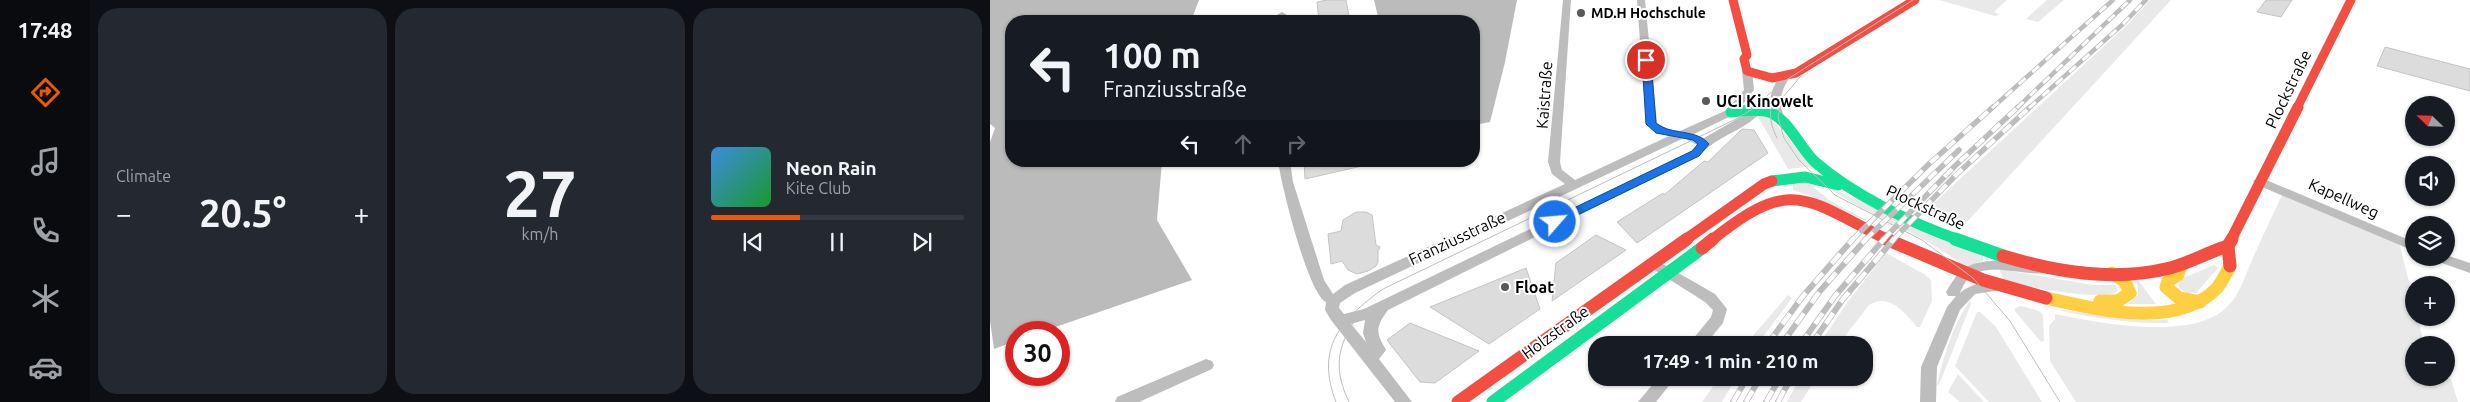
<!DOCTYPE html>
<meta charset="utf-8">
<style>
:root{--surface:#171b24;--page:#242831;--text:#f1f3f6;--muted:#9ea1a6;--line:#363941;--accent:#ea580c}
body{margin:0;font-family:Ubuntu,sans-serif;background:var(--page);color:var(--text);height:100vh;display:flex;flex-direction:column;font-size:19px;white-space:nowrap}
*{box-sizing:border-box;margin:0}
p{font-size:16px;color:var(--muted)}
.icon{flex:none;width:28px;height:28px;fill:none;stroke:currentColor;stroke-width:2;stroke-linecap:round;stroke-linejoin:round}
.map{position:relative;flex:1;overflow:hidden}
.side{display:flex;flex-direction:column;gap:8px;padding:8px;background:#0d0f14;width:900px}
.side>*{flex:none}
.hud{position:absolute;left:15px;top:15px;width:475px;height:152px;border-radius:20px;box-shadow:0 1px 4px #0004;background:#171b24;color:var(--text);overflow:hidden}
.needle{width:32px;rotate:293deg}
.fabs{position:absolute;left:1415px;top:96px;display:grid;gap:10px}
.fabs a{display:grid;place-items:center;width:50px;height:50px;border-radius:50%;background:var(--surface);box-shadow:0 1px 4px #0004;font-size:25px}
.speed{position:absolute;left:15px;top:321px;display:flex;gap:10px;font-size:25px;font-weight:700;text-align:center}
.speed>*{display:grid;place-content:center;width:65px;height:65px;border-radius:50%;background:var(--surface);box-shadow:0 1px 4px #0004;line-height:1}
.speed .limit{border:8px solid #d22;background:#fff;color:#111}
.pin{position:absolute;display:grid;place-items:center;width:42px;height:42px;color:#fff;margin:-21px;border:2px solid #fff;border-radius:50%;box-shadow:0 1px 5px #0007}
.me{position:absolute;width:55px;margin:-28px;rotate:63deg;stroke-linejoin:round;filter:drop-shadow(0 0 4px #0008)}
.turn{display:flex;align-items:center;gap:18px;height:105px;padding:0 15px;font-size:22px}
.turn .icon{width:65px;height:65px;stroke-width:2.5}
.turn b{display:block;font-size:35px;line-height:42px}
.lanes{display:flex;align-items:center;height:48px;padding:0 15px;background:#0003;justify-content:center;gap:25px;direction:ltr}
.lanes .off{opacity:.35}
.big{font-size:38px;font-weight:700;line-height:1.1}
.side .widget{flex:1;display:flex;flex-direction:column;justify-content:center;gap:8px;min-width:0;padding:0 18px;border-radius:20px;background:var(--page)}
.side .dial{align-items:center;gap:0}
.dial b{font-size:65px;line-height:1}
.song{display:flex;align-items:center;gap:15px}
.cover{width:60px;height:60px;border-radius:8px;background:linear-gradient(135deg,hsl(210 70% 55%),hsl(130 70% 35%))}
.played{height:5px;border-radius:2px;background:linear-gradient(90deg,var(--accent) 35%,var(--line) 35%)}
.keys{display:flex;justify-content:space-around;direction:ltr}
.heat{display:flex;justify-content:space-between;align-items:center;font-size:28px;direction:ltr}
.side .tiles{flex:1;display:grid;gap:8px;grid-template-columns:repeat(3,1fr)}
.trip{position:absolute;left:598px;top:336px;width:285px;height:50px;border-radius:20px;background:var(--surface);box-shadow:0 1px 4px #0004;font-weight:700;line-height:50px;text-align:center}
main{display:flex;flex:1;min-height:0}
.tab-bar{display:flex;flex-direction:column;width:90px;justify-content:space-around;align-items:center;background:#090b0e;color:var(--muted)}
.tab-bar .icon{width:35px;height:35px}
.tab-bar .on{color:var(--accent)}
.tab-bar b{font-size:22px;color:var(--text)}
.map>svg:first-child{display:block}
.green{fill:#e9e9e9}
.water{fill:#bbb}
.building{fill:#dcdcdc;stroke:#c4c4c4}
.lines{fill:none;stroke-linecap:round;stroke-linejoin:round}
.street{fill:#bdbdbd;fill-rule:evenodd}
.fast-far1{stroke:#16e098;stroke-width:11}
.fast{stroke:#16e098;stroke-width:13}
.slow{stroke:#ffcf43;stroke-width:13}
.jam-far2{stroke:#f24e42;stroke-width:9}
.jam-far1{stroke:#f24e42;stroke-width:11}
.jam{stroke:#f24e42;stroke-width:13}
.tram{stroke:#bdbdbd;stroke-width:1}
.rail-far2-casing{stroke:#bdbdbd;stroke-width:4.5}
.rail-far1-casing{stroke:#bdbdbd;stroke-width:5.5}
.rail-casing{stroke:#bdbdbd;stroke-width:6}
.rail-far2{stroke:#fff;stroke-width:3;stroke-dasharray:9;stroke-linecap:butt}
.rail-far1{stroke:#fff;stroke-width:4;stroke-dasharray:11;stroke-linecap:butt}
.rail{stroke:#fff;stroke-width:4.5;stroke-dasharray:13;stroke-linecap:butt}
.route{fill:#1a73e8;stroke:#114b97}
.poi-dot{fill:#595959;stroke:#fff;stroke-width:2}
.labels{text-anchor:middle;stroke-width:4;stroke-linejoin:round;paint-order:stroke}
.far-poi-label{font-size:14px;font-weight:bold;fill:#000;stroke:#fff;text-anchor:start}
.street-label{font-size:16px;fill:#000;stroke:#fff}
.poi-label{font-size:16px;font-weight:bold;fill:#000;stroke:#fff;text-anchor:start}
</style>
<main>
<nav class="tab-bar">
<b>17:48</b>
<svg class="icon on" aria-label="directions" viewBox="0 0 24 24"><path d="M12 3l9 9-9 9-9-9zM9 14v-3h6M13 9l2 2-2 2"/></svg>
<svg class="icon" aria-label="music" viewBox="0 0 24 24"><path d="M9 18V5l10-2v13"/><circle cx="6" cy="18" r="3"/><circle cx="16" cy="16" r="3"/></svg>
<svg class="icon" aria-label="phone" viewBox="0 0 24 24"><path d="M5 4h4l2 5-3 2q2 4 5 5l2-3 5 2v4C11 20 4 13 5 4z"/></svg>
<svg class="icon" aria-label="climate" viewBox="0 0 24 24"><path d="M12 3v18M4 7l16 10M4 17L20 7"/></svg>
<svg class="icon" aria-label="car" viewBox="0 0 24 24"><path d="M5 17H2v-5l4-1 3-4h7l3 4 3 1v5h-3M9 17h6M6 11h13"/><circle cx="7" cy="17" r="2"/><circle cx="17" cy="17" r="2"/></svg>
</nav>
<section class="side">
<div class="tiles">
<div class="widget"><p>Climate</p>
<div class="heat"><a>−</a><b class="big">20.5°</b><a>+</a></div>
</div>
<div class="widget dial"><b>27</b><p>km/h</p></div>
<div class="widget">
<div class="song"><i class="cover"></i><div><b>Neon Rain</b><p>Kite Club</p></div></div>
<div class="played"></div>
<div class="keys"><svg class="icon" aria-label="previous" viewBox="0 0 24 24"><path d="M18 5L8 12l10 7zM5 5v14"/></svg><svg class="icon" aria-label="pause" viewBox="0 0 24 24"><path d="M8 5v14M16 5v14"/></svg><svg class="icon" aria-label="next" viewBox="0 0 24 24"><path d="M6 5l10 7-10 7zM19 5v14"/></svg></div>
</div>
</div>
</section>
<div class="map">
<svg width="1480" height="402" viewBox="0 0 1480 402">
<rect width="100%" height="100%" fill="#fff"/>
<g class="green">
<path d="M949,0H1017L1004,12L1010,15L1005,16Z"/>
<path d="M1057,0H1074L1048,22L1036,19Z"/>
<path d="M1160,0H1181L975,224L954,223L932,214L1137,25Z"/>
<path d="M769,113L778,115L827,171L817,167L798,169L767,115Z"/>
<path d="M803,184H820L839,200L889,227L820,196L803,190Z"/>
<path d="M844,189L926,228L993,255V261L975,267C935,234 885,219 841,190Z"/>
<path d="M1293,193L1409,242L1424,302V318H1428L1434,345H1424V378L1461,379L1468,402H1086L1060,361L1059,326L1065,319V314C1109,323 1204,342 1238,306C1249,295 1254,279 1260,265C1270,241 1282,217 1293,193Z"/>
<path d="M896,253L934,274L941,280L942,301L930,327H927C915,313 899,292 879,305L848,345H829L857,303Z"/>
<path d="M1224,265L1228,268L1206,293H1195L1188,286L1191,279Z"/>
<path d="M1009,269L1103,285H1125L1128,291C1115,302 1034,286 1015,282Z"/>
<path d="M1144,280H1148L1166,304H1138L1148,295V286Z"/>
<path d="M798,295L802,298L767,345H755Z"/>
<path d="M980,301L981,304L949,385L947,384C953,359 964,321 980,301Z"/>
<path d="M1031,306L1049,311L1053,315L1054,341L1051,342L1025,311V308Z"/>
<path d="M1071,310L1147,320H1177L1179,323C1143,324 1107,318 1071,311Z"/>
<path d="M987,312H990L1006,327L1052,402H999L965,366Z"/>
<path d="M968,374L994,402H970L958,392Z"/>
<path d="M729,378H746L732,402H712Z"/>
<path d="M810,378H826L811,402H797Z"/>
</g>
<g class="water">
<path d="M0,0H209L201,21H21V161H172L167,220L202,280L51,332H26V341L4,349L0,321V142L5,128L0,124Z"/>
<path d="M384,0H527L515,62L500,122L484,125V21H389Z"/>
</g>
<g class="building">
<path d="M337,0H356L359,16L329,21L327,2Z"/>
<path d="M1276,0H1302L1291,17L1267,12Z"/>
<path d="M1395,47L1480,69V91L1387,66Z"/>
<path d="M752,129L764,130L778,153L647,243L627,222L673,193L674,195L714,161L718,162Z"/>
<path d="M314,161H371L372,166L315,179Z"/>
<path d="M366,212H376L382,215L386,245L390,247L388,251V262L386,266L378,271L367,274L358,270L352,261L341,264L338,234L351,231L353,220Z"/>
<path d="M606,235L636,250L562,301L566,263Z"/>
<path d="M536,268L550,309L499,344L440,307Z"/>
<path d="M420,323L489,351L445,383L430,382L397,340Z"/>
</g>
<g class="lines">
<g class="street">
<path d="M573,0H581L570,162L572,170L585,180L679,136L664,131L656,124L647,0H655L667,123L678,129L690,131L737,110L754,90L752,71L757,68L762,71L764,90L745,114L704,134L714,138L768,107L773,110C757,130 728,135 710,155L398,310C386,327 385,331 396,350L389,359L422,402H405L341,320L335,310L336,302C318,294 291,184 288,161H300L303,182L334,280L343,294L355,285L575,184L562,174L558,162ZM694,138L707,145L702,151L374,309L354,314L349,308L350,303L365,293ZM375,320L373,333L376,342L361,324Z"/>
<path d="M292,12L297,15L296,21H287V15Z"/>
<path d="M795,73L800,76C792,91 786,102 795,118L790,121L786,120C775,103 781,90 791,74Z"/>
<path d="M1269,177L1424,242V251L1265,184L1263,181Z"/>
<path d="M1456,255L1480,263V273L1446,261L1444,258H1456Z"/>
<path d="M1011,260L1039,265L1063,266L1065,269L1063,272C1038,279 997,259 978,279C975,282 972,288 970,293C979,284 999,279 1011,282L1013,286L1011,290L985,294L970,310L947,367L946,402H930L931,367L957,307L966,296H958L956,292C973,263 979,263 1011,260Z"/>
<path d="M671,263L725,294L737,309L733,323L715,345H698L721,317L723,310L715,302L666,271L664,268L666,265Z"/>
<path d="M216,359L222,361L224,365L222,369L149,402H125L127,397Z"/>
<path d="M668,378H685L666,402H648Z"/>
</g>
<g class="fast-far1">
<path d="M741,112C752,111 768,108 779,112C799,120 810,148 825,162C863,195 921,223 969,240"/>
<path d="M782,181L815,177L848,185"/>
</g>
<g class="fast">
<path d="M965,239L1013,256"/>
<path d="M503,402L712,248"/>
</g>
<g class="slow">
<path d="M1191,265L1188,275L1178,281L1176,287L1189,298L1210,302"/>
<path d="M1056,298C1106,309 1185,330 1226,289C1232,283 1236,273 1240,266"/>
<path d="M1110,301H1128L1140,293L1135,282L1122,273"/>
</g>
<g class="jam-far2">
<path d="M743,0L757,55L754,59L757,71L782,78L806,73L925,0"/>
<path d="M1307,108L1361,0"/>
</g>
<g class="jam-far1">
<path d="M695,240L774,184L782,181"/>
<path d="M722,240C803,175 815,199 898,240"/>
<path d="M1241,240L1308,107"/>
</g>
<g class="jam">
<path d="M896,239L993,280L1056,298"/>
<path d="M712,248L723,239"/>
<path d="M1013,256C1067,272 1124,282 1180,268C1200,263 1218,252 1238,246"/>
<path d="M1240,266L1238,246L1242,239"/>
<path d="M468,402L697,239"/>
</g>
<g class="tram">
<path d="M811,76L793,97L788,117L794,138L809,160L845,195L932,240L983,278L1020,321L1070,402"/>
<path d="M787,138C778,120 778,106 789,89"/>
<path d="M346,402C325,348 350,320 393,289L746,119L761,110L793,82L923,0"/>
<path d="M359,402C344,371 346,347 366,319"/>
</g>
<defs>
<g id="rail-far2">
<path d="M1002,108L1123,0"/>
<path d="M1027,108L1140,0"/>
<path d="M1039,108L1133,24L1156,0"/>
</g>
<g id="rail-far1">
<path d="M862,240L940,163L1003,107"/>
<path d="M875,240L969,150"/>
<path d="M893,240L966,165L1028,107"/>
<path d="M903,240L966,175L1040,107"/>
</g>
<g id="rail">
<path d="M777,345L813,296L863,239"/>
<path d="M791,345L830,291L876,239"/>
<path d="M810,345L845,296L894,239"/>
<path d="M821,345L853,299L904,239"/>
<path d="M743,402L757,378"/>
<path d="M756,402L770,378"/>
<path d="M776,402L790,378"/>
<path d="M788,402L801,378"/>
</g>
</defs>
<use href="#rail-far2" class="rail-far2-casing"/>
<use href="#rail-far1" class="rail-far1-casing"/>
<use href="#rail" class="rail-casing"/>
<use href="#rail-far2" class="rail-far2"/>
<use href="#rail-far1" class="rail-far1"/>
<use href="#rail" class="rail"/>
</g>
<path class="route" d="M656,57L661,60L666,123C682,136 705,128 719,144L709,156L569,224H561V219L702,151L708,144L703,140L666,133L656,124L652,60Z"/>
<g class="poi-dot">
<circle cx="591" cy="13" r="5"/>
<circle cx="716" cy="101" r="5"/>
<circle cx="515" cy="287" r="5"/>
</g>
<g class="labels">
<g class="far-poi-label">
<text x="601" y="18">MD.H Hochschule</text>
</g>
<g class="street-label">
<text transform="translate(1298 89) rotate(-64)" y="6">Plockstraße</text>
<text transform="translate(554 95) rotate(-86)" y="6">Kaistraße</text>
<text transform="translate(1354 198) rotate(24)" y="6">Kapellweg</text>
<text transform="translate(936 207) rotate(25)" y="6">Plockstraße</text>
<text transform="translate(467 238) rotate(-25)" y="6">Franziusstraße</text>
<text transform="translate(565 332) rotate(-36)" y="6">Holzstraße</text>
</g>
<g class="poi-label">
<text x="726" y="107">UCI Kinowelt</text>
<text x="525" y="293">Float</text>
</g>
</g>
</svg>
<div class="fabs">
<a><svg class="needle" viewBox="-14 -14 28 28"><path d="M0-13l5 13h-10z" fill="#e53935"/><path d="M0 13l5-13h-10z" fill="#9ea1a6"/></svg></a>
<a><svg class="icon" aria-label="sound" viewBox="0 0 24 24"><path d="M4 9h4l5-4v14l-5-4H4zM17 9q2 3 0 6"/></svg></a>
<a><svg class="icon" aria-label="layers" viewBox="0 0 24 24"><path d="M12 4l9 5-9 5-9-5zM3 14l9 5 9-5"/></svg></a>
<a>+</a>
<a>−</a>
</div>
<div class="speed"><div class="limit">30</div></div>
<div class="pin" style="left:656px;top:60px;background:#d93025"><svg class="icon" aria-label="arrive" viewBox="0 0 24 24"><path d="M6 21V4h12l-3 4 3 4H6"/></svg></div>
<svg class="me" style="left:565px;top:222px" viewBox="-20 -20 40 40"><circle r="17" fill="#1a73e8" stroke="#fff" stroke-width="3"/><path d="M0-11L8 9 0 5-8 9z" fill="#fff"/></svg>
<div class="trip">17:49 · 1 min · 210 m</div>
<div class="hud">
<div class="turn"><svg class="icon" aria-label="left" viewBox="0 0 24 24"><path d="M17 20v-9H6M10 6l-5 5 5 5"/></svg><div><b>100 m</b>Franziusstraße</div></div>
<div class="lanes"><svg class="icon" aria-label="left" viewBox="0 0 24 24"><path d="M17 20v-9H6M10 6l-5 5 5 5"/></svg><svg class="icon off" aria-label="ahead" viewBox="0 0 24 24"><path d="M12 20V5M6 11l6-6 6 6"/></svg><svg class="icon off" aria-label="right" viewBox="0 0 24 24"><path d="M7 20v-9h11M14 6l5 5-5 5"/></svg></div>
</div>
</div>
</main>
